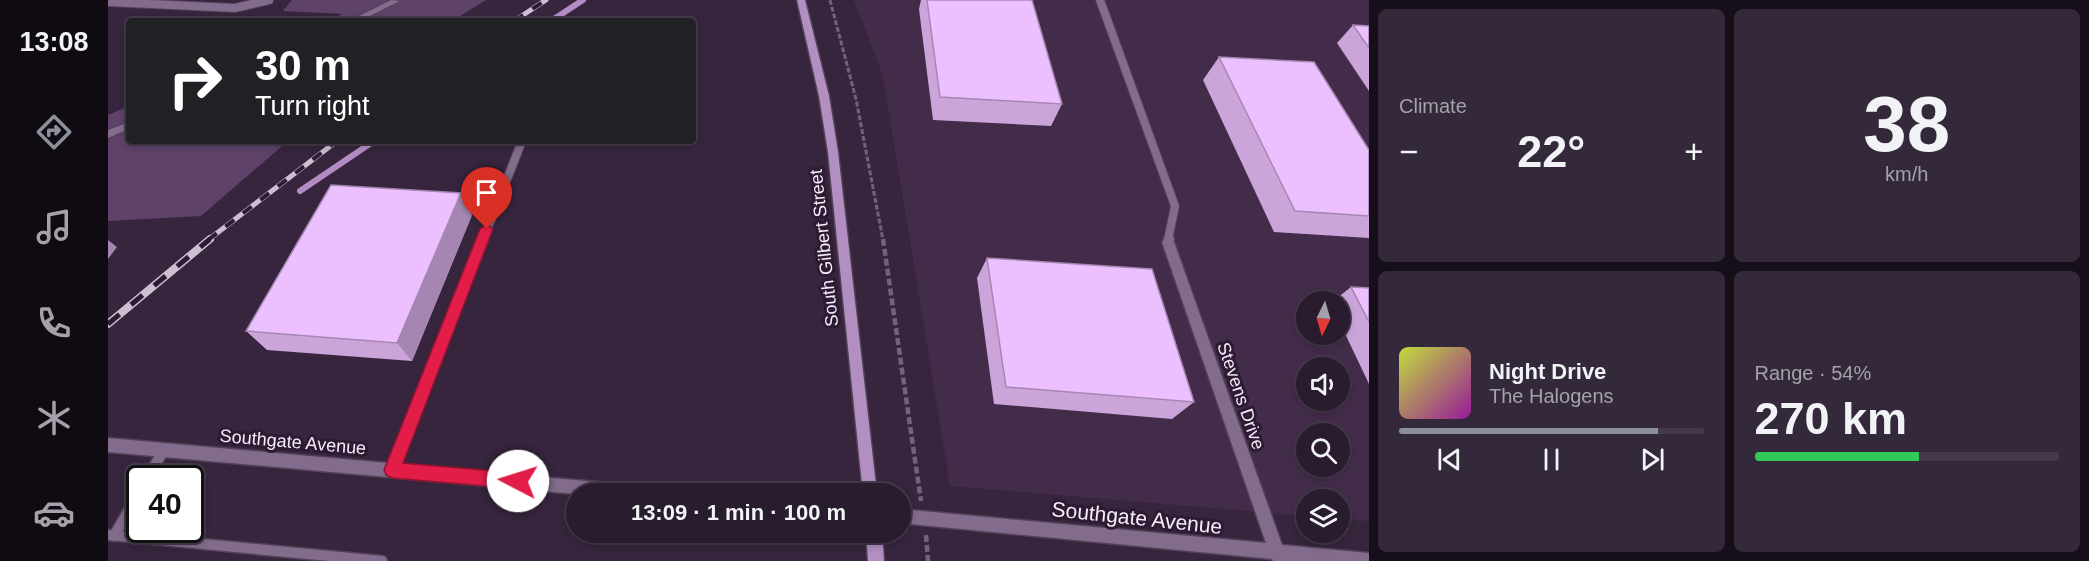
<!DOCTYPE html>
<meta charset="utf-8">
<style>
:root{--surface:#281c2e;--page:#34293a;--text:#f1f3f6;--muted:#a5a1aa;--line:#443a4a;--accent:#8c9099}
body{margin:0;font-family:Arial,sans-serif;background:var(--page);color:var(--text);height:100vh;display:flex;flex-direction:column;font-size:22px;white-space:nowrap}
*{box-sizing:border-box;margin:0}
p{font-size:20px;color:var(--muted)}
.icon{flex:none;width:33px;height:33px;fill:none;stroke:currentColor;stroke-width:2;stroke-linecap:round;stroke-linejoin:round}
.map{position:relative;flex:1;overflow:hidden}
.sheet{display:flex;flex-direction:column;gap:9px;padding:9px;background:#160f19;width:720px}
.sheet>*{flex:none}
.top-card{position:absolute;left:18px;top:18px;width:570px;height:126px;border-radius:6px;box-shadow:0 3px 9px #0003,0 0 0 2px var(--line);background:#202124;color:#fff;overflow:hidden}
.needle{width:39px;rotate:185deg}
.buttons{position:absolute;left:1188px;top:291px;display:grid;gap:12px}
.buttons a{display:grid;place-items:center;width:54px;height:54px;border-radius:50%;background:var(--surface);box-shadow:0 3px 9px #0003,0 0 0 2px var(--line);font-size:30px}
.speed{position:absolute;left:18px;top:465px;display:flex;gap:12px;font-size:30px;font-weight:700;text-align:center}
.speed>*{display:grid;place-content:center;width:78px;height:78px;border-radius:50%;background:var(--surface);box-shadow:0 3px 9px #0003,0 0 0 2px var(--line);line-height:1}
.speed .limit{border:3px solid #111;border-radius:9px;background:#fff;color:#111}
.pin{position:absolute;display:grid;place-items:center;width:51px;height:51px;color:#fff;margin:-62px -26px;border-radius:50% 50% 50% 0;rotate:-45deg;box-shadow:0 0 6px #0007}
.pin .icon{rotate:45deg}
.me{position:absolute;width:66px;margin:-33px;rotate:275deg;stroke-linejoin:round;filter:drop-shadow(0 0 4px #0008)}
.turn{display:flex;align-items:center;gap:21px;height:126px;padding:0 30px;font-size:27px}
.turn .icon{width:78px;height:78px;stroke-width:2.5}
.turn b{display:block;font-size:42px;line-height:51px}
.big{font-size:45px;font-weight:700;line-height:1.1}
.sheet .widget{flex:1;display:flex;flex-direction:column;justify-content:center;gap:9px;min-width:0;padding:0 21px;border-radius:9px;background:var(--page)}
.sheet .dial{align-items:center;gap:0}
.dial b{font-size:78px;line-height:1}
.song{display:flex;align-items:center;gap:18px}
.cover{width:72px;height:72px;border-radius:9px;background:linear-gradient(135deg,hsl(70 70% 55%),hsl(300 70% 35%))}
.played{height:6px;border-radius:3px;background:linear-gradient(90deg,var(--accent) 85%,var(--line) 85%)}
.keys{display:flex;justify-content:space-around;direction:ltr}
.heat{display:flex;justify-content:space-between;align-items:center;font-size:33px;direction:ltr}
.charge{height:9px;border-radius:4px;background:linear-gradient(90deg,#34c759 54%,var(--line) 0)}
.sheet .tiles{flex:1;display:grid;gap:9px;grid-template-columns:repeat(2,1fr)}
.trip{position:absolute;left:458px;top:483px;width:345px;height:60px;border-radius:30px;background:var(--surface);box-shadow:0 3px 9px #0003,0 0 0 2px var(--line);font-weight:700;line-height:60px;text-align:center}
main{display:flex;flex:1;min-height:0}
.dock{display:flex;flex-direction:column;width:108px;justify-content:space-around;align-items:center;background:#100b12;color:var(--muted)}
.dock .icon{width:42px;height:42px}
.dock .selected{color:var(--accent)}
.dock b{font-size:27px;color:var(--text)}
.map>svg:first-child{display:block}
.built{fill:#422c4a;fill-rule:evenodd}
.green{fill:#5e426a}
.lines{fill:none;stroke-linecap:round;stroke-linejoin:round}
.stream{stroke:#b48cc4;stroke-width:6}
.service-far1-casing{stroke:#514158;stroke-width:10}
.service-casing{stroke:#514158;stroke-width:13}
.minor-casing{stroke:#514158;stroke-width:3}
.tertiary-casing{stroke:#514158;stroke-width:3}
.secondary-casing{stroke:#514158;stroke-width:3}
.path-far1{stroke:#726379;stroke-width:3;stroke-dasharray:5 2;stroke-linecap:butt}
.path{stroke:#726379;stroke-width:4.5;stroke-dasharray:7 3;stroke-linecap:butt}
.service-far1{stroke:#826b8b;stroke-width:8}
.service{stroke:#826b8b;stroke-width:10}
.minor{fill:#826b8b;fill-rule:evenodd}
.tertiary{fill:#826b8b;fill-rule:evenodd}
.secondary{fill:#b28ec1;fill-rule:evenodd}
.rail-far1-casing{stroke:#cbbfd1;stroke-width:5}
.rail-casing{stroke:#cbbfd1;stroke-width:8}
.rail-far1{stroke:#2c1b32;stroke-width:4;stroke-dasharray:11;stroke-linecap:butt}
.rail{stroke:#2c1b32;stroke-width:5;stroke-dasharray:15;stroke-linecap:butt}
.wall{fill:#cba5da}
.shaded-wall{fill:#a586b2}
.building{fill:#ecc0fe;stroke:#a586b2;stroke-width:1.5}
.route{fill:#e11d48;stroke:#92132f;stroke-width:1.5}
.labels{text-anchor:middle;stroke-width:6;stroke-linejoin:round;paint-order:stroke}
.street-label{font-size:18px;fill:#f7ecfc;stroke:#2c1b32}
.near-street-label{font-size:21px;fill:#f7ecfc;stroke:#2c1b32}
</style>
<main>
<nav class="dock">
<b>13:08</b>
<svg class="icon selected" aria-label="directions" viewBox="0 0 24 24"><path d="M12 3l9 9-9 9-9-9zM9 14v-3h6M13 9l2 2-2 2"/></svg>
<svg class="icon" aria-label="music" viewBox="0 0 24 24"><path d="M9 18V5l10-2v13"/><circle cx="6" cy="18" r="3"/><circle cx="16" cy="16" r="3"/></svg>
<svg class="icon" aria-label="phone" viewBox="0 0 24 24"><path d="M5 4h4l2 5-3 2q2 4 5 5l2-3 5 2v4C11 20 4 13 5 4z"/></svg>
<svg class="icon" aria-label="climate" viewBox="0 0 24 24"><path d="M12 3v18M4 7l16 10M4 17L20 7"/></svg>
<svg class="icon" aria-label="car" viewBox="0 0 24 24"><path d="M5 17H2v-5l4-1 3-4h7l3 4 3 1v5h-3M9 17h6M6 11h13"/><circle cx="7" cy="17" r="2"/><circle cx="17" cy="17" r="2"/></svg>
</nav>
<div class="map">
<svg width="1261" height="561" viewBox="0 0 1261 561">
<rect width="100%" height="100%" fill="#36253d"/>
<path class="built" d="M746,0H1261V521L1232,519V500H1198V516L842,486L775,76ZM1198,302H1232V334H1198ZM1198,368H1232V400H1198ZM1198,434H1232V466H1198Z"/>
<g class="green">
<path d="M184,0H378L344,21H219L234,14L175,11Z"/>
<path d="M21,106V141H180L93,216L0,221V115Z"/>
</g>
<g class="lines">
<g class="stream">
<path d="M443,21L475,0"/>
<path d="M192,191L266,141"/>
</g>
<defs>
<g id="service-far1">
<path d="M992,0L1067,206L1060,240"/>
<path d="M0,2L127,8L161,0"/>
<path d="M375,240L414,141"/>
</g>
<g id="service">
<path d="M1060,242L1061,239"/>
<path d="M284,470L375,239"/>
<path d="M39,478L56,450"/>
<path d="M0,535L274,561"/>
<path d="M6,536L32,491"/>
</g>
<g id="minor">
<path d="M283,0L292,1L252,21H241Z"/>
<path d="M21,122V129L0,138V130Z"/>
<path d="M1060,237L1066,242L1174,545L1261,553V561H1165L1164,559L792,523V509L1158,543L1054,242Z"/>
</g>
<path id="tertiary" d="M0,438L546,487L551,489L553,494H468L0,452Z"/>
<g id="secondary">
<path d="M689,0H697L721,96L730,152L769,494H755L720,152L711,96Z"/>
<path d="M758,532H774L776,561H760Z"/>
</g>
</defs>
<use href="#service-far1" class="service-far1-casing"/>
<use href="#service" class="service-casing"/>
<use href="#minor" class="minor-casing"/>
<use href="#tertiary" class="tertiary-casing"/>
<use href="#secondary" class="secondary-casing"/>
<path class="path-far1" d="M722,0L748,99L775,240"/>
<g class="path">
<path d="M775,239L813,501"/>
<path d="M818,535L820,561"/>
</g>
<use href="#service-far1" class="service-far1"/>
<use href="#service" class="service"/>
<use href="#minor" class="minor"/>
<use href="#tertiary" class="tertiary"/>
<use href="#secondary" class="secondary"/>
<defs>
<g id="rail-far1">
<path d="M406,21L438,0"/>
<path d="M100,240L229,141"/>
</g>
<path id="rail" d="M0,324L102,239"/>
</defs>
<use href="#rail-far1" class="rail-far1-casing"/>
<use href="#rail" class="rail-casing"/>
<use href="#rail-far1" class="rail-far1"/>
<use href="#rail" class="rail"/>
</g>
<g class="wall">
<path d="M813,0H924L954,104L943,126L825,120L811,9Z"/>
<path d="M1245,25L1261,26V91L1229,43Z"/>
<path d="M1111,57L1261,150V238L1166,232L1095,80Z"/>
<path d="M364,215L304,361L159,350L138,331Z"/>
<path d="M879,258L1086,402L1064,419L886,404L869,278Z"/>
<path d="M1243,287L1261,288V384L1232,323V302H1224Z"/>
</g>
<g class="shaded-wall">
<path d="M353,193L364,215L304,361L289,343Z"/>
<path d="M0,240L9,247L0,259Z"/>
</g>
<g class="building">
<path d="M819,0H924L954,104L832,97Z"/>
<path d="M1245,25L1261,26V48Z"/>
<path d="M1111,57L1206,62L1261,150V216L1187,211Z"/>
<path d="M223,185L353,193L289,343L138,331Z"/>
<path d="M879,258L1044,269L1086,402L898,387Z"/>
<path d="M1243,287L1261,288V322Z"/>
</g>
<path class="route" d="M379,224L385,229L295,463L410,473L416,475L418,481L416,487L410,489L284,478L278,475L276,470L372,229Z"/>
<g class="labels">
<g class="street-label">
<text transform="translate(716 248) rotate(-96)" y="6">South Gilbert Street</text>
<text transform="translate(1133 396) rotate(71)" y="6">Stevens Drive</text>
<text transform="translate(185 442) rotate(5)" y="6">Southgate Avenue</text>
</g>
<g class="near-street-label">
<text transform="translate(1029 518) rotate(6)" y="7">Southgate Avenue</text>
</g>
</g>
</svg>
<div class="buttons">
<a><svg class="needle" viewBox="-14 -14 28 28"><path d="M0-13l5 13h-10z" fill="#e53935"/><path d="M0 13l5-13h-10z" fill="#a5a1aa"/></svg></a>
<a><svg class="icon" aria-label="sound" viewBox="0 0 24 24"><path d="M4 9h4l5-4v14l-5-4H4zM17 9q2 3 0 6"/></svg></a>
<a><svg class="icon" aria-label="search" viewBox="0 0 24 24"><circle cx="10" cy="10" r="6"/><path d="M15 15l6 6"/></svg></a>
<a><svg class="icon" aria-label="layers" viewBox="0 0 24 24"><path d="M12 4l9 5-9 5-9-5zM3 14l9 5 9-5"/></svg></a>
</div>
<div class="speed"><div class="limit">40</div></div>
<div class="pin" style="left:379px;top:229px;background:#d93025"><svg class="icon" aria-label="arrive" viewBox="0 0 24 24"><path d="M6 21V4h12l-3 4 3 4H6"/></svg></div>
<svg class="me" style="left:410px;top:481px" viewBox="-20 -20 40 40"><circle r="19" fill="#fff"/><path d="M0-13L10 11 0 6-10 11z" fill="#e11d48"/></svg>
<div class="trip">13:09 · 1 min · 100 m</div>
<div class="top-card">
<div class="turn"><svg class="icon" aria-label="right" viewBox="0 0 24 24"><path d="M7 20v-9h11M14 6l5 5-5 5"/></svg><div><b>30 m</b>Turn right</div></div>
</div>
</div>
<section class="sheet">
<div class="tiles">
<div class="widget"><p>Climate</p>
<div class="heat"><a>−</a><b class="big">22°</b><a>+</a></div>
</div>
<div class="widget dial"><b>38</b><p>km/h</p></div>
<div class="widget">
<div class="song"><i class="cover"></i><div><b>Night Drive</b><p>The Halogens</p></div></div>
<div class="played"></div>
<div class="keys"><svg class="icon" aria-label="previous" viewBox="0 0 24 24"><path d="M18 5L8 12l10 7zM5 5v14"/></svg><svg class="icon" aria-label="pause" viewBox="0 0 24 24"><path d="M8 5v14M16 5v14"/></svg><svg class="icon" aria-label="next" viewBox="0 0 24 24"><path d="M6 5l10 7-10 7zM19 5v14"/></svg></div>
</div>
<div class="widget"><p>Range · 54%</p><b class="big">270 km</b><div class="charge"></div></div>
</div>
</section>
</main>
